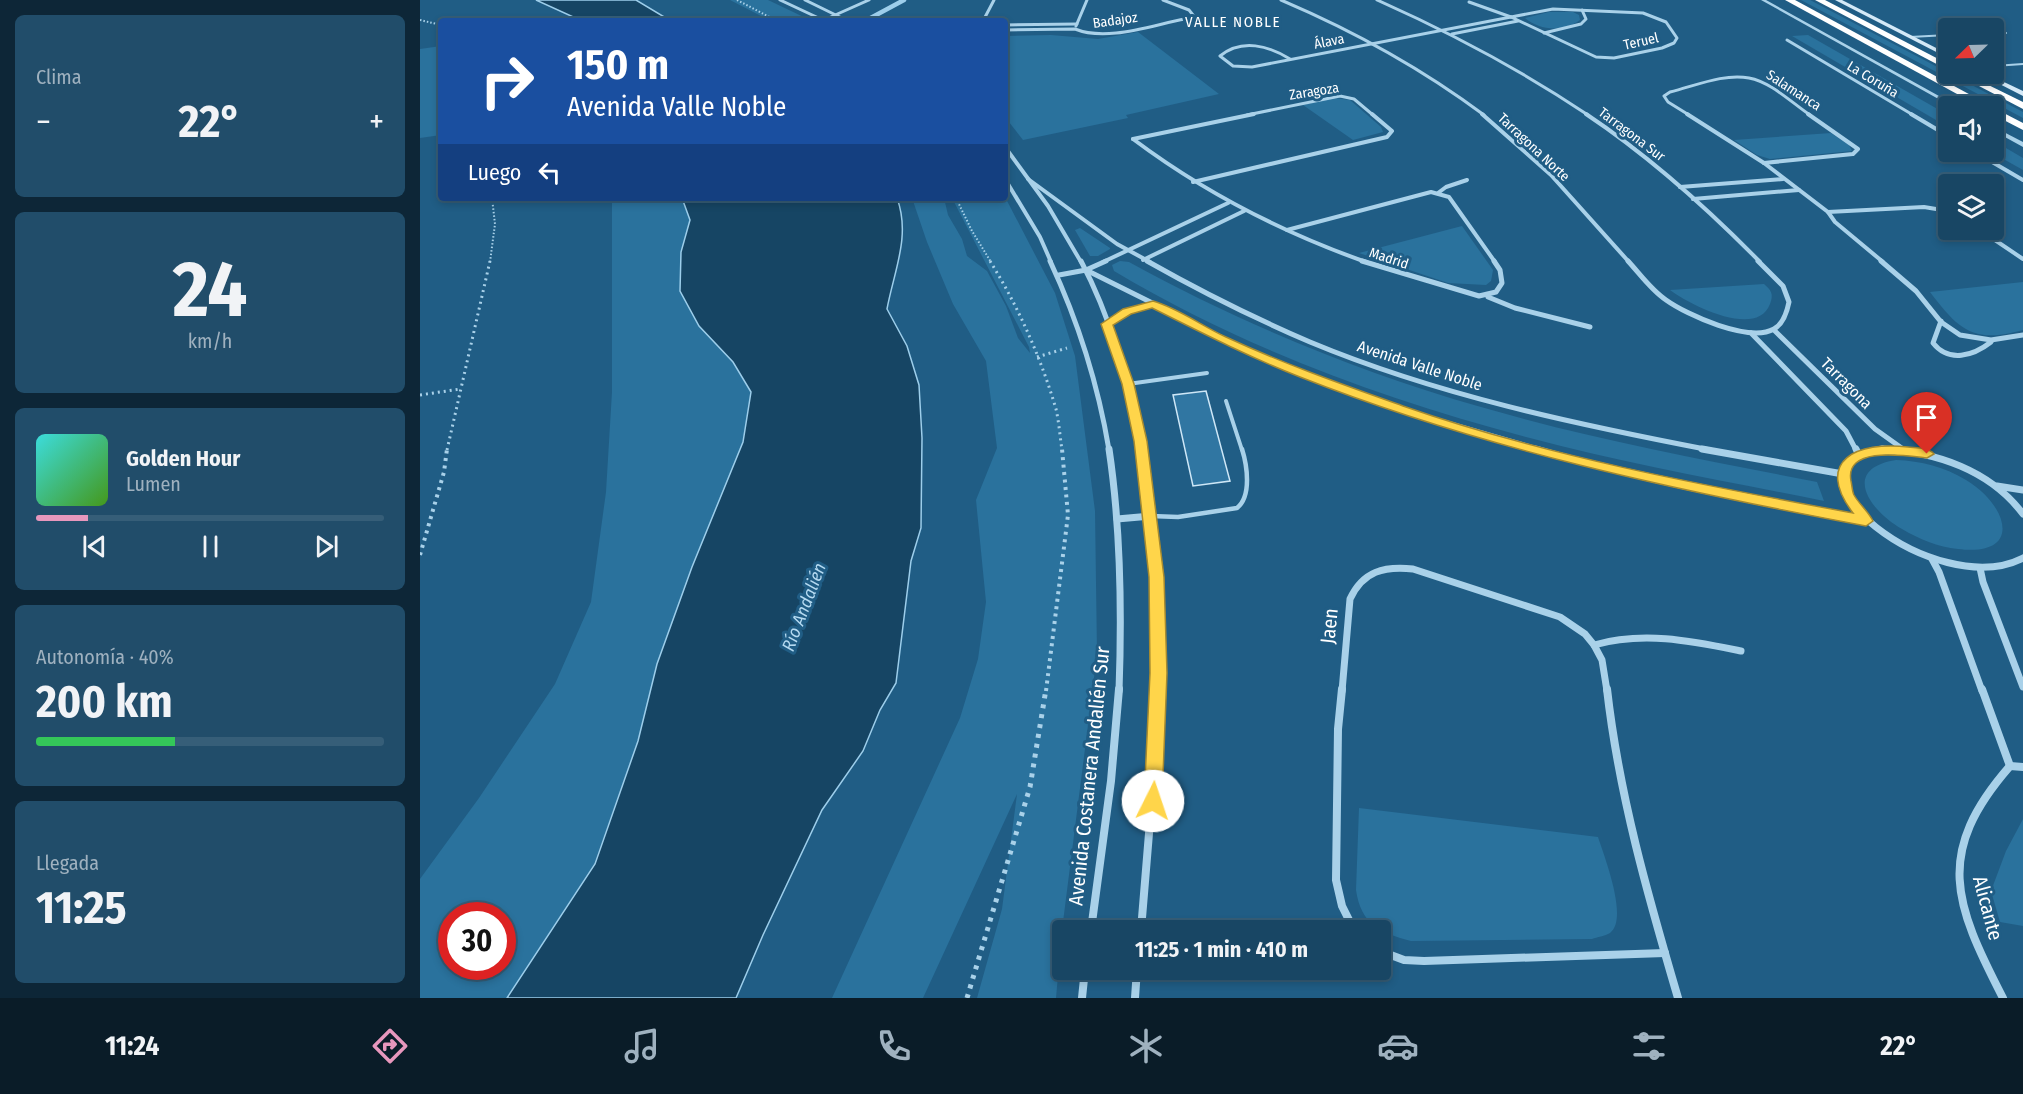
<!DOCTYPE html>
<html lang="es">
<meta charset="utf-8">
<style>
:root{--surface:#184664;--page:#214d6a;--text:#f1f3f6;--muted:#9fb1bf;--line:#365e78;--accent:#e797bd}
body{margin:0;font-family:"Fira Sans Condensed",sans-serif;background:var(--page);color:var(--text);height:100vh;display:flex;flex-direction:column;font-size:22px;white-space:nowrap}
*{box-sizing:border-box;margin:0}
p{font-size:20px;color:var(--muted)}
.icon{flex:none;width:33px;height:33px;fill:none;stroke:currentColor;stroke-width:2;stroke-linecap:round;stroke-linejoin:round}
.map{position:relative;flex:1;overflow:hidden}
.side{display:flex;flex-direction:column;gap:15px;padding:15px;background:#0d2637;width:420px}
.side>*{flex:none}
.guide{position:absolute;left:18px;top:18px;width:570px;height:183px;border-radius:6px;box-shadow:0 3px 9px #0003,0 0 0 2px var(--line);background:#1a4fa0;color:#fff;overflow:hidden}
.needle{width:39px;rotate:247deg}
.controls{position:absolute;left:1518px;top:18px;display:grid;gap:12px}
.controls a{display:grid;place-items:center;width:66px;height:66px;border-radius:6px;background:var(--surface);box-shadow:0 3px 9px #0003,0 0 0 2px var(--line);font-size:30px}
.speed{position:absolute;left:18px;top:902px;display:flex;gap:12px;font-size:30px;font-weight:700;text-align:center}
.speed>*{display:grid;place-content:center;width:78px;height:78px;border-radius:50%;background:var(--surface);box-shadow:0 3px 9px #0003,0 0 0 2px var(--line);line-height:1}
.speed .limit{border:9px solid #d22;background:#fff;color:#111}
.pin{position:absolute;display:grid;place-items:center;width:51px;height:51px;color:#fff;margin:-62px -26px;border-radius:50% 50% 50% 0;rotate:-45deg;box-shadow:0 0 6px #0007}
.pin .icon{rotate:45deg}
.me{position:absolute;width:66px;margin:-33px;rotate:4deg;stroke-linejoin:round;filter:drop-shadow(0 0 4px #0008)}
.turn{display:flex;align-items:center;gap:21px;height:126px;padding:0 30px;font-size:27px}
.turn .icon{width:78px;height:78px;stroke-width:2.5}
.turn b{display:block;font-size:42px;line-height:51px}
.then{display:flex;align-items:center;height:57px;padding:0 30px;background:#0003;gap:12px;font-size:22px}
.big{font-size:45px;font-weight:700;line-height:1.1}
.side .tile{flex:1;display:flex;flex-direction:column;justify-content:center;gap:9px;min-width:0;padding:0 21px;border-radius:9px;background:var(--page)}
.side .dial{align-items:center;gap:0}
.dial b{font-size:78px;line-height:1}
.song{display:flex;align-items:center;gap:18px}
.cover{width:72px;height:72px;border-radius:9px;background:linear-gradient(135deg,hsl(180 70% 55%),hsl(100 70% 35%))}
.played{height:6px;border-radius:3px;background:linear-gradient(90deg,var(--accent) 15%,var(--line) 15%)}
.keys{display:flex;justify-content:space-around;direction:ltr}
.heat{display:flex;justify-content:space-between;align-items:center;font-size:33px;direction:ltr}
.charge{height:9px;border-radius:4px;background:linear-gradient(90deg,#34c759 40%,var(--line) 0)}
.trip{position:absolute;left:632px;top:920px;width:339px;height:60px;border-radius:6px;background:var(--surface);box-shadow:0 3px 9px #0003,0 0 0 2px var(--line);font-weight:700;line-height:60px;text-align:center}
.tab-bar{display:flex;height:96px;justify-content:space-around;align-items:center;background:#0a1c28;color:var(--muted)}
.tab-bar .icon{width:42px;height:42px}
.tab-bar .current{color:var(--accent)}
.tab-bar b{font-size:27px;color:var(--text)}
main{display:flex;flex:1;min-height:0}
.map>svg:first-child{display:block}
.green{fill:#2a729d;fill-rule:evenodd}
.water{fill:#164564;stroke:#9dceeb;stroke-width:1.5}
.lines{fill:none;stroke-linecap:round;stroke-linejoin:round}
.stream{stroke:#9dceeb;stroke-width:4.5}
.building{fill:#3076a2;stroke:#cee7f7;stroke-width:1.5}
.path-far3{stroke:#a9d1e9;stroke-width:2;stroke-dasharray:1.5 2;stroke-linecap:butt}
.path-far2{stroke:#a9d1e9;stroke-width:3;stroke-dasharray:2 4;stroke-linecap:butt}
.path-far1{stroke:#a9d1e9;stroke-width:4;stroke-dasharray:3 4.5;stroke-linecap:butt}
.path{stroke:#a9d1e9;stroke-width:5;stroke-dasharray:4 6;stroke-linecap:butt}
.service-far2{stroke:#a9d1e9;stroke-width:2}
.service-far1{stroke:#a9d1e9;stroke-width:4}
.service{stroke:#a9d1e9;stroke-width:4.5}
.minor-far4{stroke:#a9d1e9;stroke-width:3}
.minor-far3{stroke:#a9d1e9;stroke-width:4}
.minor-far2{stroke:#a9d1e9;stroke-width:5}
.minor-far1{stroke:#a9d1e9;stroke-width:7}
.minor{stroke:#a9d1e9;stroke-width:8}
.tertiary{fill:#a9d1e9;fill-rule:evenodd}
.secondary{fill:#d4e9f7;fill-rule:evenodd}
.motorway{fill:#fff;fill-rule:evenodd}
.route{fill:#ffd54a;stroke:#a68a30;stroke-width:1.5}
.labels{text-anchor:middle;stroke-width:6;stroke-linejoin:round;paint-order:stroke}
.far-street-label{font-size:14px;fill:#fff;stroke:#205d85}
.far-neighbourhood-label{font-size:15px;letter-spacing:1.5px;fill:#fff;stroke:#205d85}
.street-label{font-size:16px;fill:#fff;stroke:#205d85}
.water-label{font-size:18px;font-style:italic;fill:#b5daf1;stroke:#205d85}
.near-street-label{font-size:20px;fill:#fff;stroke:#205d85}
</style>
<main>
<section class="side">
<div class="tile"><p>Clima</p>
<div class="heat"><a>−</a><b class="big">22°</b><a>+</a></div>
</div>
<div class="tile dial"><b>24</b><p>km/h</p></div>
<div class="tile">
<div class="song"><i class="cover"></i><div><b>Golden Hour</b><p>Lumen</p></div></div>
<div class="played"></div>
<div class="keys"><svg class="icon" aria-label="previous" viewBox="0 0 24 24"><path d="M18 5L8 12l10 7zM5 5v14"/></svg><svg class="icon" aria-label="pause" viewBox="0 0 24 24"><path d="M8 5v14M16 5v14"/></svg><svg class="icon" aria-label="next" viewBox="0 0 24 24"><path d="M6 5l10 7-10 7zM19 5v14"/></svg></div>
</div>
<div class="tile"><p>Autonomía · 40%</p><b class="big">200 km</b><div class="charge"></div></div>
<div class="tile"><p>Llegada</p><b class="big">11:25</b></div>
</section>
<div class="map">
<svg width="1603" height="998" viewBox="0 0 1603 998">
<rect width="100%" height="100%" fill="#205d85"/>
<g class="green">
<path d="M310,0H348L392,21H351Z"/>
<path d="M1381,0H1390L1603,112V118Z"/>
<path d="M1129,12H1153L1159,15L1160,20C1144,32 1120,31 1105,18Z"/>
<path d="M718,32L799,94L706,115L708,118L603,140L585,117V36L631,35L678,39Z"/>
<path d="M1388,35L1528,115V127L1372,36Z"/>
<path d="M21,46V135L0,138V49Z"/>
<path d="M914,98L930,100L961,127L963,132L933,140L883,105Z"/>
<path d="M1411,133L1429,145L1432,151L1350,159L1337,155L1314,140Z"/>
<path d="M1574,141L1603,158V170L1571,152H1574Z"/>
<path d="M585,197L635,293L655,356L675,511L677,654L642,930L636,998H557L582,909L597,794L503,998H412L540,718L558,659L566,602L556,500L577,448L566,361L533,304L507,242L492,198H524L528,215L542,239L547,256L567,271L586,306L598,338L610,353L609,347L532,198Z"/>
<path d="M192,198H262L270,220L261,252L279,326L313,362L331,392L323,442L272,567L237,664L218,741L174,864L87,998H0V879L59,798L135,684L171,602L186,492L192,392ZM32,915H82V966H32Z"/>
<path d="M1042,226L1073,270L1071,281L1066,285L1028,283L939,253Z"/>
<path d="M660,228L690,248V249L678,256H670L655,230Z"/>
<path d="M700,261L709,262C820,323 939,372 1061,407C1171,439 1284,460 1397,482L1404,501C1306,481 1207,464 1110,438C965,400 823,348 694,271L692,265Z"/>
<path d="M1603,282V330C1553,344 1539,330 1510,292Z"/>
<path d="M1344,284C1351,290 1354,294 1350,304C1337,339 1270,305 1250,290Z"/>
<path d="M1476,460C1501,461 1525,467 1546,480C1589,506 1603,557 1538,549C1518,547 1499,539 1482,529C1450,511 1420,469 1476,460Z"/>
<path d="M939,808L1178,837C1184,856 1209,919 1190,933C1185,936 1177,937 1172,939L991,941C961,933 941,925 936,890Z"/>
<path d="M1603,819V926L1580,922L1571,891L1586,851Z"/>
</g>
<g class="water">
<path d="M116,0H216L251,21H162Z"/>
<path d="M262,198H477C491,236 474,271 467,309L487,346L499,385L502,438L501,528L491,561L476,683L460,710L443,751L402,810L343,935L316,998H87L175,864L218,741L237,664L272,567L323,442L331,392L313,362L279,326L260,291L261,252L270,220Z"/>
</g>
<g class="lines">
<path class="stream" d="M445,21L484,0"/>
</g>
<path class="building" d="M786,391L810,481L773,486L753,395Z"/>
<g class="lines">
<g class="path-far3">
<path d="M317,0L357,21"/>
<path d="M0,20L21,25"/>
<path d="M536,198L552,231L571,262"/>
<path d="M70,262L75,224L72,198"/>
</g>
<g class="path-far2">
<path d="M570,261C598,306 621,358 636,409C639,422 640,437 642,450"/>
<path d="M617,357L647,348"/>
<path d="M0,395L40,389"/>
<path d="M27,450L70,261"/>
</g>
<g class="path-far1">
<path d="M0,555L24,472L27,449"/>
<path d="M626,691L648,515L642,449"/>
</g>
<path class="path" d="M547,998L610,787L626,689"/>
<g class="service-far2">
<path d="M1574,33H1586"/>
<path d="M1490,37L1528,35"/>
<path d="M1574,66L1603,64"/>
</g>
<g class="service-far1">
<path d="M708,384L787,373"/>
<path d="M806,401L822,450"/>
</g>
<path class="service" d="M731,516L758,517L817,508C832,496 827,465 822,449"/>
<g class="minor-far4">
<path d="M360,0L405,21"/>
<path d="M385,0L428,21"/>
<path d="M861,0C934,31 1001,68 1064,115"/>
<path d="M957,0C1031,33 1101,70 1168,115"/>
<path d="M1049,2L1091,17"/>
<path d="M1133,9L1223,13L1246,22L1257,38L1254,43L1242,48L1194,58L1176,57L1091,17Z"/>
<path d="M404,20L449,0"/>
<path d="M563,21L574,0"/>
<path d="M585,25L657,24"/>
<path d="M656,26L667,0"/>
<path d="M585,30L655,29C687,42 732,25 765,19L773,15L769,10L743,0"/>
<path d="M1124,33L1161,24L1166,19L1162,10"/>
<path d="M1032,34L1098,21"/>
<path d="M1367,40L1493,115"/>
<path d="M870,59C849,46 822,38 800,56L813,66L832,67L1091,17"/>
<path d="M827,115L920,96L934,99L953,115"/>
<path d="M1269,115L1248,102L1244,96L1250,92C1275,86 1304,73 1329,78C1351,82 1372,103 1390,115"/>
</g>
<g class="minor-far3">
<path d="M1062,114L1131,175L1209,262"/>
<path d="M1166,114C1229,156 1287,208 1340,262"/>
<path d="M1267,114L1344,163"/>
<path d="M1491,114L1528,136"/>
<path d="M713,139C785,193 861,232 946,262"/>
<path d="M713,139L834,114"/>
<path d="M585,147L628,206L661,262"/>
<path d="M1555,152L1603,180"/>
<path d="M1344,163L1408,212L1415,222L1463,262"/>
<path d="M1344,163L1433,154L1438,149L1388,114"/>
<path d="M585,179L620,237L631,262"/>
<path d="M608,179L697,244L730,262"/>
<path d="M773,182L967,137L972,131L952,114"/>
<path d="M1260,187L1363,179"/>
<path d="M1018,193L1026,187L1047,180"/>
<path d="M1273,199L1379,190"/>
<path d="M1408,212L1504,207L1528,211"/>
<path d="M867,230L1011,192L1029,197L1075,262"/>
<path d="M1560,230L1603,259"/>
<path d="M723,260L824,211"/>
<path d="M683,262L808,203"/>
</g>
<g class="minor-far2">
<path d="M630,261C658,321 678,384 689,450"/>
<path d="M661,261C691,318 710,386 721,450"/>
<path d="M727,261C780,291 834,318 890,342C1017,395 1155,424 1290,450"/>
<path d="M942,261L1059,296L1076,292L1082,283L1080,270L1074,261"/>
<path d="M1208,261C1220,274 1231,290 1246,300C1267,315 1329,343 1354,329C1363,324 1367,312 1369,302L1363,286L1338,261"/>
<path d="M1461,261L1496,291L1521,322L1540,335L1571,340L1603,335"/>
<path d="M666,270L841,357L982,410L1121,450"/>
<path d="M639,275L666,270L686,261"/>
<path d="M1068,297L1095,308L1170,327"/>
<path d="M1521,321L1513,343C1529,363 1553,356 1571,342"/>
<path d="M687,324L707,311L733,304"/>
<path d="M1354,330L1455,429L1483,449"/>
<path d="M1331,333L1426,431L1436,450"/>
<path d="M1453,450H1484"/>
</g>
<g class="minor-far1">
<path d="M689,449C701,529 702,609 699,691"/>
<path d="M721,449C735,529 739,609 738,691"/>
<path d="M1116,449C1224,480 1335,500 1446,521"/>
<path d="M1282,449L1423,474"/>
<path d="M1436,449L1439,455"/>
<path d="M1462,449C1346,467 1515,603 1603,558"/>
<path d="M1463,449C1516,452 1570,470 1603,514"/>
<path d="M1577,486L1603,490"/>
<path d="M697,519L731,516"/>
<path d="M1512,559L1519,572L1562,691"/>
<path d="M1560,568L1563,582L1603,687"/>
<path d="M1174,645C1224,631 1271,641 1321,651"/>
<path d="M922,691L930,599C943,571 964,566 993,569L1140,617L1165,634L1174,645L1182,660L1187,691"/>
</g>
<g class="minor">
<path d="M922,689L918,729L916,880L922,906L934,930"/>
<path d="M1187,689C1199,795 1228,896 1258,998"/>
<path d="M1562,689L1590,766"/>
<path d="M1590,766L1603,767"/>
<path d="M671,930L691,781L699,689"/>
<path d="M721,930L733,785L738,689"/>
<path d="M960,951L984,960L1004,961L1245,953"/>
<path d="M662,998L665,969"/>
<path d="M715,998L717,969"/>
<path d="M1583,998C1534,903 1514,853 1590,766"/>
</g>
<g class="tertiary">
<path d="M1341,0H1346L1537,106H1531Z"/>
<path d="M1574,127L1603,142V147L1574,131Z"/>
</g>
<g class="secondary">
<path d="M1415,0H1422L1528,54V58Z"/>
<path d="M1560,74H1567L1603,91V96Z"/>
</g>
<g class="motorway">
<path d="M1365,0H1375L1571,106H1559Z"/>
<path d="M1395,0H1405L1528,64V70Z"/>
<path d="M1536,74H1546L1603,102V109Z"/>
<path d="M1574,108L1603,123V130L1574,115Z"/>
</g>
</g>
<path class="route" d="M733,301C758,308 782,326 806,337C864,364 924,385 983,406C1129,457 1282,485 1433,513C1393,460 1438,441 1488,447C1496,448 1508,447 1514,454L1507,458C1488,456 1424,445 1431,481C1432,485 1432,491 1434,495C1439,504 1448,511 1453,521L1446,526C1254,490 1063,449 880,377C829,357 780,332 732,308L711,314L693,325L714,384L727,441L744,577L747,673L742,801L739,807L733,809L726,807L724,801L730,673L729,577L714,441L702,384L681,324L703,309Z"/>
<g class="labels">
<g class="far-street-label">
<text transform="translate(695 20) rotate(-8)" y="5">Badajoz</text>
<text transform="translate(909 41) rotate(-11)" y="5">Álava</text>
<text transform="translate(1221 41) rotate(-13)" y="5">Teruel</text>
<text transform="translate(1453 79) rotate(31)" y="5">La Coruña</text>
<text transform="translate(1374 90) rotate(33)" y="5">Salamanca</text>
<text transform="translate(894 91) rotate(-9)" y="5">Zaragoza</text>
<text transform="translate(1212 134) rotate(37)" y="5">Tarragona Sur</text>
<text transform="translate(1114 147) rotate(43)" y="5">Tarragona Norte</text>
<text transform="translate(969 258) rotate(18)" y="5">Madrid</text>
</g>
<g class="far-neighbourhood-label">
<text x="813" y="27">VALLE NOBLE</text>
</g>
<g class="street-label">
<text transform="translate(1000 365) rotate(18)" y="6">Avenida Valle Noble</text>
<text transform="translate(1427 383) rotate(45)" y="6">Tarragona</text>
</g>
<g class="water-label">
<text transform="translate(384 607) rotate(-69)" y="6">Río Andalién</text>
</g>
<g class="near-street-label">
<text transform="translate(909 626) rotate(-84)" y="7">Jaen</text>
<text transform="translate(669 776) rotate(-84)" y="7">Avenida Costanera Andalién Sur</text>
<text transform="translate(1568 908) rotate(75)" y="7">Alicante</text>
</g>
</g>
</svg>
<div class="controls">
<a><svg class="needle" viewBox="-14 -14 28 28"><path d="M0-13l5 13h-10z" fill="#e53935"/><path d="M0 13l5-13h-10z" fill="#9fb1bf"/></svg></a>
<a><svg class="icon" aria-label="sound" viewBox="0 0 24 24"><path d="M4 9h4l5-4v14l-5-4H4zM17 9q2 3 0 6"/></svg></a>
<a><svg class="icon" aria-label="layers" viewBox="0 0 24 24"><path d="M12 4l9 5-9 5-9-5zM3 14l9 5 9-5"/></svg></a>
</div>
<div class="speed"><div class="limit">30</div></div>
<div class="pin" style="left:1507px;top:454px;background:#d93025"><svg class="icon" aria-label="arrive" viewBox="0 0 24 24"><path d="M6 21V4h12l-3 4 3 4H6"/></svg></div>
<svg class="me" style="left:733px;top:801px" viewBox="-20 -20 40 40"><circle r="19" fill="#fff"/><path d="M0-13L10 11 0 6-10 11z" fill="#ffd54a"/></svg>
<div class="trip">11:25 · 1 min · 410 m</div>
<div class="guide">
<div class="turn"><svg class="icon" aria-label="right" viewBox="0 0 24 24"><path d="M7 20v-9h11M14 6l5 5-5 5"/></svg><div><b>150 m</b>Avenida Valle Noble</div></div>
<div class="then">Luego<svg class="icon" aria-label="left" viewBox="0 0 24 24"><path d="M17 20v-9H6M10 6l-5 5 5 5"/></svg></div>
</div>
</div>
</main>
<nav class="tab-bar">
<b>11:24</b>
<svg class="icon current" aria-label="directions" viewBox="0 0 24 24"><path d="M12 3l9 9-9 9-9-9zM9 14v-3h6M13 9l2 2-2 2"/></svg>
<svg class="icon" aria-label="music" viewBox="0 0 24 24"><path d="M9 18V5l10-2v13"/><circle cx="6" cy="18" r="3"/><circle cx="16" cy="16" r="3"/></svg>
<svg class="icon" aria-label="phone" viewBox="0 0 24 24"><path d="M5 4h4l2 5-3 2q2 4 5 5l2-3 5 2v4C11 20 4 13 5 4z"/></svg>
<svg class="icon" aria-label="climate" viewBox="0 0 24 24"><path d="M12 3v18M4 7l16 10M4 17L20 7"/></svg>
<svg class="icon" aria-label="car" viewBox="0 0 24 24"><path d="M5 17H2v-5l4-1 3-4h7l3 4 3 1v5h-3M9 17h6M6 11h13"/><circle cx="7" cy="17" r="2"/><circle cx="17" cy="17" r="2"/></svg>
<svg class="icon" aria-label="filters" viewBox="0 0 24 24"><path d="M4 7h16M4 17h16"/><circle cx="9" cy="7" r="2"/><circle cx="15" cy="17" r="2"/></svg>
<b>22°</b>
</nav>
